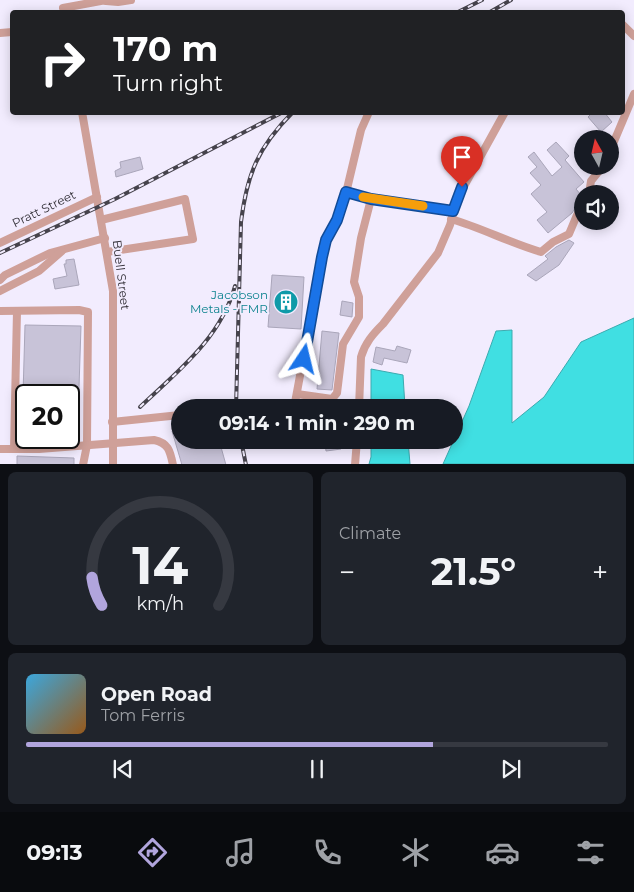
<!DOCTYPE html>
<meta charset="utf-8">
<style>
:root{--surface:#171b24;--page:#20242c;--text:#f1f3f6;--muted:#9ea1a6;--line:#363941;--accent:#b1a5dd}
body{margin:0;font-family:Montserrat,sans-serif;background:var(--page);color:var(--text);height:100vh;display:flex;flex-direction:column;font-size:19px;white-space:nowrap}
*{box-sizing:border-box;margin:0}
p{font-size:16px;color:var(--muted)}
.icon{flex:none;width:28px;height:28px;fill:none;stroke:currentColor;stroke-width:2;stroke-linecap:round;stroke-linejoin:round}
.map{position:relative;height:464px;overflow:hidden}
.details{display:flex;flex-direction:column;gap:8px;padding:8px;background:#0d0f14;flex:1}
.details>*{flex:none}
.guide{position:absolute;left:10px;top:10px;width:615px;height:105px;border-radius:5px;box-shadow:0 2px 12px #0003;background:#202124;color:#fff;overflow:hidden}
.needle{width:32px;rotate:352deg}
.buttons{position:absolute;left:574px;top:130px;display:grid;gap:10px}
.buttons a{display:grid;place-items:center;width:45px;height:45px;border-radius:50%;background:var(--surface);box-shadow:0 2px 12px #0003;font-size:25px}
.speed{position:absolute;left:15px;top:384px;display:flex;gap:10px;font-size:25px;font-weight:700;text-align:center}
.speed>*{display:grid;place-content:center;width:65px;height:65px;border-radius:50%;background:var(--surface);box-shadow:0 2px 12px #0003;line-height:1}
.speed .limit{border:2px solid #111;border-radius:8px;background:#fff;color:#111}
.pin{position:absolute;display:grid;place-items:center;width:42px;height:42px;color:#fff;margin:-51px -21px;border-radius:50% 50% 50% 0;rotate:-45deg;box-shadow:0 0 5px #0007}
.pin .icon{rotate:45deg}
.me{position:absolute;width:55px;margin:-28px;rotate:10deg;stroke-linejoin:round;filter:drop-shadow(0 0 4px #0008)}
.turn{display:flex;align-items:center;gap:18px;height:105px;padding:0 20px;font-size:22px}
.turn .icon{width:65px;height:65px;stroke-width:2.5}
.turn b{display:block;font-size:35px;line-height:42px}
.big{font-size:38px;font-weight:700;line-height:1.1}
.details .widget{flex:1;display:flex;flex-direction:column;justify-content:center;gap:8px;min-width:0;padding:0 18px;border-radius:8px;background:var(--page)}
.details .dial{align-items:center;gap:0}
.dial svg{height:130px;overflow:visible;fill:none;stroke:var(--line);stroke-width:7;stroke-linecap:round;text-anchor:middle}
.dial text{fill:var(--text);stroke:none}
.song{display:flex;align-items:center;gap:15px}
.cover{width:60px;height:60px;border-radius:8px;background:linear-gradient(135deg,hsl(200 70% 55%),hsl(30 70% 35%))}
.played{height:5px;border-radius:2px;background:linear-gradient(90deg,var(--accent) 70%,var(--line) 70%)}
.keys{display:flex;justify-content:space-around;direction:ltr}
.heat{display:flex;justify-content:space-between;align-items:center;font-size:28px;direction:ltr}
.details .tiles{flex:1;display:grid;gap:8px;grid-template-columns:1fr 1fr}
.widget:last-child{grid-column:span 2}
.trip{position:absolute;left:171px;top:399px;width:292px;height:50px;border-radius:25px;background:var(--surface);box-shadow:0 2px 12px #0003;font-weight:700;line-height:50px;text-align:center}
.tab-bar{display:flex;height:80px;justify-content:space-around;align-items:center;background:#090b0e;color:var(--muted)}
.tab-bar .icon{width:35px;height:35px}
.tab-bar .selected{color:var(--accent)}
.tab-bar b{font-size:22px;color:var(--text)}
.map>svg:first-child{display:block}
.water{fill:#40dfe2;stroke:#3caaaf}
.building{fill:#c8c3d8;stroke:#aaa6ba}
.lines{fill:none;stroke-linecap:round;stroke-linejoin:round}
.minor{stroke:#cfa099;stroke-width:8}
.rail-casing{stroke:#46434c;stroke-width:4}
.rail{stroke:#f2ecfe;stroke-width:2;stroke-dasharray:5.5;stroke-linecap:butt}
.route-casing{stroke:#114b97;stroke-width:12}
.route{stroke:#1a73e8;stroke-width:9}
.slow{stroke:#f59e0b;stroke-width:9}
.labels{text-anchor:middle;stroke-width:4;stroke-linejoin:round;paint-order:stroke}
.street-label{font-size:12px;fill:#322f37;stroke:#f2ecfe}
.culture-label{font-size:12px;fill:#0d838f;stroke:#f2ecfe;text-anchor:end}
</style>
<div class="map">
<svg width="634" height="465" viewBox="0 0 634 465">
<rect width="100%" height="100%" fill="#f2ecfe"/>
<g class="water">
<path d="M634,318V464H443L469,406L496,331L512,330V423L544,397L581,342Z"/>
<path d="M371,369L403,375L405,407H371Z"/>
<path d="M371,440H408L410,464H369L371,457Z"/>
</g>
<g class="building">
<path d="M593,112H604L612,122L601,132L588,117Z"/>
<path d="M556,142L569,156L565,160L584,182L576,189L582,196V202L578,204L572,213L548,233L537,220L547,212L531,194L541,185L530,173L537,167L528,157L534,152L552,176L562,167L547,150Z"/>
<path d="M140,157L143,169L116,177L115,171L121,168L120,162Z"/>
<path d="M569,240L574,243L559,265L536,281L527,275L548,259L545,256L556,247Z"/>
<path d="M74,259L79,285L55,289L53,279L67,276L64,264H66V260Z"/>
<path d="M272,275L304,277L301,329L268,327Z"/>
<path d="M342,301L353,303L352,317L340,315Z"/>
<path d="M25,325L81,326L78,418H69V395H23Z"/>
<path d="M322,331L339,333L332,390L317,389Z"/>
<path d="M397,346L411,350L407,363L384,358L382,365L373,362L376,347L395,351Z"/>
<path d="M180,429V440H219L226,465H182L172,431Z"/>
<path d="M341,441V449L326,451L325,443Z"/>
<path d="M17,456L74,458V465H17Z"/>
</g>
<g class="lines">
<g class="minor">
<path d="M106,1L118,2L131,0"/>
<path d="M63,8L106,0"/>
<path d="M622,24L634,36"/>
<path d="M0,33L12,32"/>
<path d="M82,112L113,291V465"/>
<path d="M369,112L361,130L346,193L371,199L453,211"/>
<path d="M610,151L634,94"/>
<path d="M589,194L591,181L603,166"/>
<path d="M451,219C482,228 510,243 541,252L553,242L569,234L577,215L582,208"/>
<path d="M101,220L185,199L193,239L107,252"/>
<path d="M0,243L97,197"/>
<path d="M0,280L5,275L50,253L105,238"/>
<path d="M0,291L39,271L62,251"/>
<path d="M0,311L79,310L88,312L87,445L83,465"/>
<path d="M297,394L332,399L337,393L343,344L359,317V297L354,282L361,238L371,199"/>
<path d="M294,408L322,257C328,235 339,215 346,193"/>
<path d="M359,408L361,357C365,343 373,334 383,324L438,253L450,225L458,197L505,112"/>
<path d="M112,422L180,415"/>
<path d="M0,449H39L154,440C168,443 170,450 173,465"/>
<path d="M14,449L17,311"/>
<path d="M355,465L357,440"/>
</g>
<defs>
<g id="rail">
<path d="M458,12L482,0"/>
<path d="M490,12L511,0"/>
<path d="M0,253L115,199L283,112"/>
<path d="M140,407C177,372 221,338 235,286"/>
<path d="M236,408L241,222C247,174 258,147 293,112"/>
<path d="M241,440L246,465"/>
</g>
</defs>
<use href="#rail" class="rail-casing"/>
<use href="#rail" class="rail"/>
</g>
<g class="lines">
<defs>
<path id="route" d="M304,359L322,257L326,240L337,220L346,192L371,199L453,211L462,187"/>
</defs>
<use href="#route" class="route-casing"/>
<use href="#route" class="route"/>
<path class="slow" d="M363,197L423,206"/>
</g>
<defs>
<symbol id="building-disc" viewBox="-11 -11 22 22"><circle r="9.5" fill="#0f9aa8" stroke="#f2ecfe"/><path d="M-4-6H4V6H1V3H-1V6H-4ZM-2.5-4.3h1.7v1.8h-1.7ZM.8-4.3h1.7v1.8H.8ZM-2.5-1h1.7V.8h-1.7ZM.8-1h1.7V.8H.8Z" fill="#fff"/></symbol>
</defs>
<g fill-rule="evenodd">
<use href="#building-disc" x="272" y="288" width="28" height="28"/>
</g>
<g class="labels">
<g class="street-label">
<text transform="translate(44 209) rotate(-26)" y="4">Pratt Street</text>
<text transform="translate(121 275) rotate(83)" y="4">Buell Street</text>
</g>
<g class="culture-label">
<text x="268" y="299">Jacobson<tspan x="268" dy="14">Metals - FMR</tspan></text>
</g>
</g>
</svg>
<div class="buttons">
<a><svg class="needle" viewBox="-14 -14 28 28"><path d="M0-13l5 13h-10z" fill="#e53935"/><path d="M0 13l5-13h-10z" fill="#9ea1a6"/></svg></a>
<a><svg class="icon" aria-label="sound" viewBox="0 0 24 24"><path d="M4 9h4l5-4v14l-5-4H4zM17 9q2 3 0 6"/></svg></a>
</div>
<div class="speed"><div class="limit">20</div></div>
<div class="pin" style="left:462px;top:187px;background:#d93025"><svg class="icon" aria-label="arrive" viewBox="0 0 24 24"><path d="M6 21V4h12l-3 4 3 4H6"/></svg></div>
<svg class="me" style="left:304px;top:359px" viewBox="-20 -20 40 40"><path d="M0-17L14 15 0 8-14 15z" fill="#1a73e8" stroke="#fff" stroke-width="4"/></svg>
<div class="trip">09:14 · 1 min · 290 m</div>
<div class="guide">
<div class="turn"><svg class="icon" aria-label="right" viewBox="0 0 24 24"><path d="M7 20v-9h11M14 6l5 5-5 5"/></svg><div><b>170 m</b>Turn right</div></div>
</div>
</div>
<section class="details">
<div class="tiles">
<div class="widget dial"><svg viewBox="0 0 100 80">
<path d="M14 69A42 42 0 1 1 86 69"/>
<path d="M14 69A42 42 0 0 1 8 52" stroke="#b1a5dd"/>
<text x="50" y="56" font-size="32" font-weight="700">14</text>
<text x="50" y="72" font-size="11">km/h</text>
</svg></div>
<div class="widget"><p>Climate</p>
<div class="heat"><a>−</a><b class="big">21.5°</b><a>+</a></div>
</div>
<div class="widget">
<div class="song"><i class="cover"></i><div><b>Open Road</b><p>Tom Ferris</p></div></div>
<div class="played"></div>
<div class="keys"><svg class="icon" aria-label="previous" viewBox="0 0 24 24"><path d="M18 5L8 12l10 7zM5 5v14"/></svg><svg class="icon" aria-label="pause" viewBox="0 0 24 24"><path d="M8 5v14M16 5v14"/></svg><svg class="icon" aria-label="next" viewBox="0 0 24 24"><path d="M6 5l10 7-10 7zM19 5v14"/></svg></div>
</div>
</div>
</section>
<nav class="tab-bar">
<b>09:13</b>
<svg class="icon selected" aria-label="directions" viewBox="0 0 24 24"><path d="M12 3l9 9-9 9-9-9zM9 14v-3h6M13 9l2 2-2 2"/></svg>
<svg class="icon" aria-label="music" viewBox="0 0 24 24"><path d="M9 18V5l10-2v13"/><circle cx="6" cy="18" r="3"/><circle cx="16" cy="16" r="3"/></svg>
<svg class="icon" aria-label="phone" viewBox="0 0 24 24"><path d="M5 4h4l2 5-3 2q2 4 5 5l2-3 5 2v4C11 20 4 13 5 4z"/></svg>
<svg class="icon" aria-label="climate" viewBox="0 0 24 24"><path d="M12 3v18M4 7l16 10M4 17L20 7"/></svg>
<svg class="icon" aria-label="car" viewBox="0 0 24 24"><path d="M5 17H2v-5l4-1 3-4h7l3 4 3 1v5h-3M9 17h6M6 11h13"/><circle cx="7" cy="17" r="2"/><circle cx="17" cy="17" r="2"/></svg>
<svg class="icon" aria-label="filters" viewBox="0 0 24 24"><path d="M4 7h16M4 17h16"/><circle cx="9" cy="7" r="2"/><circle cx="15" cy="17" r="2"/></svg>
</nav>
